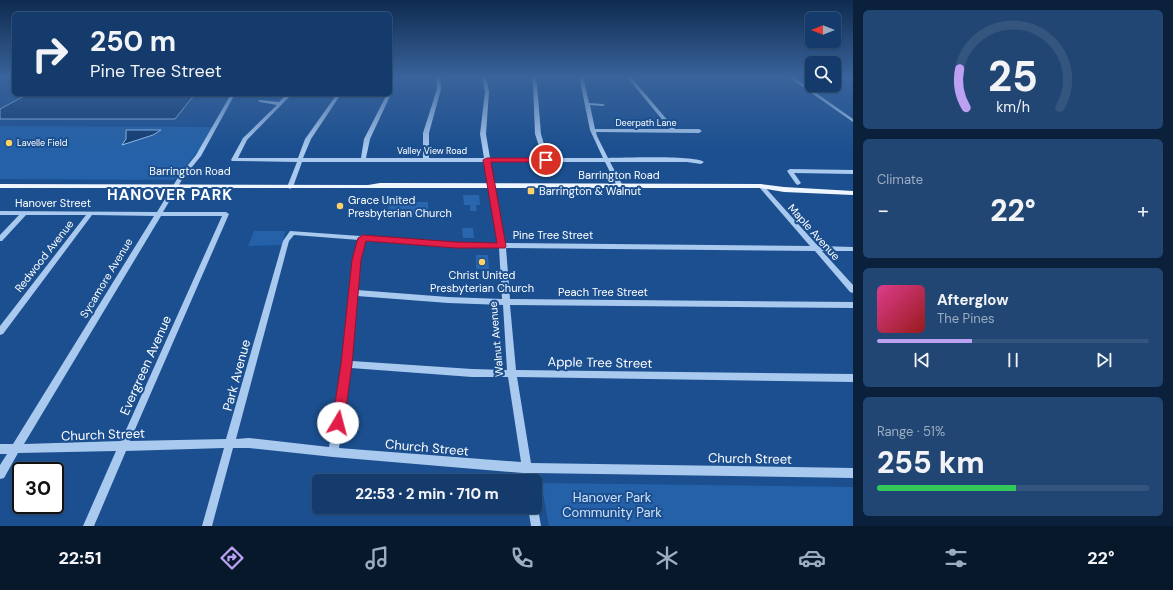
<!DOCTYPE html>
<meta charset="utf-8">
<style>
:root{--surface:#143b6b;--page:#214673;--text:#f1f3f6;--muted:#9dadc1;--line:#33557e;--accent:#bca0f2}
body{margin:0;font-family:"DM Sans",sans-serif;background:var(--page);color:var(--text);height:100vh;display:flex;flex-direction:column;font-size:15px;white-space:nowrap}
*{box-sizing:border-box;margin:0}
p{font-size:13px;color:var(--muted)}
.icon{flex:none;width:22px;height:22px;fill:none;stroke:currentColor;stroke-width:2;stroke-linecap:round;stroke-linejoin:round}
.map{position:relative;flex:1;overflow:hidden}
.panel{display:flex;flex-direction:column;gap:10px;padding:10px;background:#0b203b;width:320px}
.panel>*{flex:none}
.top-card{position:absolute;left:12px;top:12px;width:380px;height:84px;border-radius:6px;box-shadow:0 1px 3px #0004,0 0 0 1px var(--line);background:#143b6b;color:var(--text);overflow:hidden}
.needle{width:26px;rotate:270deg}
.buttons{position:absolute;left:805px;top:12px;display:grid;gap:8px}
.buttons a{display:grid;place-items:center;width:36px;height:36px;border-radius:6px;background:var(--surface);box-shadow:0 1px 3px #0004,0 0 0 1px var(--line);font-size:20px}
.speed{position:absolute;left:12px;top:462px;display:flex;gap:8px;font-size:20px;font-weight:700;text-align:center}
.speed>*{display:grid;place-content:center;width:52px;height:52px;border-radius:50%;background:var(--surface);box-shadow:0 1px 3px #0004,0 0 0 1px var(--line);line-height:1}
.speed .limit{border:2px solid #111;border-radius:6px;background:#fff;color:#111}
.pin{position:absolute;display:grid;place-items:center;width:34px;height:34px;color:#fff;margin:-17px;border:2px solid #fff;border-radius:50%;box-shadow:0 1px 4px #0007}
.me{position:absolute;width:44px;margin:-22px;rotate:8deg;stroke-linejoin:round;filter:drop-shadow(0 0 3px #0008)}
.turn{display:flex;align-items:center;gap:14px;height:84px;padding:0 12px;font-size:18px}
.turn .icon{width:52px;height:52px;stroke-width:2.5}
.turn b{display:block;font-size:28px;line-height:34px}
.big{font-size:30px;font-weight:800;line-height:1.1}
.panel .card{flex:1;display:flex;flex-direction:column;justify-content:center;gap:6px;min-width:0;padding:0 14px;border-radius:6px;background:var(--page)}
.panel .dial{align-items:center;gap:0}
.dial svg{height:104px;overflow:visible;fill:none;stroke:var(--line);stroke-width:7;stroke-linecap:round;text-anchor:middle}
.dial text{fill:var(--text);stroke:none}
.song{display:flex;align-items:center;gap:12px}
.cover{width:48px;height:48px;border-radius:6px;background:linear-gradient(135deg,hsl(330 70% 55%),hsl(0 70% 35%))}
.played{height:4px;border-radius:2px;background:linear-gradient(90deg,var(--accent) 35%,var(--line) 35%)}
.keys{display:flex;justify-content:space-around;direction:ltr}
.heat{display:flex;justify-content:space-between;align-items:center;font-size:22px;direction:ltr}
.charge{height:6px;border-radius:3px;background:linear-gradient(90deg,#34c759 51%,var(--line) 0)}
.trip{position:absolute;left:312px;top:474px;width:230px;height:40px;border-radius:6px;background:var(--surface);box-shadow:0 1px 3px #0004,0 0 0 1px var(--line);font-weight:800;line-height:40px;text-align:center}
.dock{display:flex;height:64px;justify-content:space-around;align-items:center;background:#08182b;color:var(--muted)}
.dock .icon{width:28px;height:28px}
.dock .active{color:var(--accent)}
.dock b{font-size:18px;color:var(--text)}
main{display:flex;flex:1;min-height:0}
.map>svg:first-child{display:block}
.green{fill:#2461a8}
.water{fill:#123a6d;stroke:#9cc4f0}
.building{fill:#2a66ad}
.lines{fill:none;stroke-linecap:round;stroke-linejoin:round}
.minor{fill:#a9c9ee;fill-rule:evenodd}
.major{fill:#f0f6ff;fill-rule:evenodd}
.route{fill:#e11d48;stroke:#92132f}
.poi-dot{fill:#ffd166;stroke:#1b4f8f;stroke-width:1.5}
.labels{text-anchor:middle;stroke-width:4;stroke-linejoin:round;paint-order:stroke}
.far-street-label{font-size:9px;fill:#fff;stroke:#1b4f8f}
.far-poi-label{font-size:9px;fill:#fff;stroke:#1b4f8f;text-anchor:start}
.street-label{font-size:11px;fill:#fff;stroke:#1b4f8f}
.poi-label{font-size:11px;fill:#fff;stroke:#1b4f8f;text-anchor:start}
.near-street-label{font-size:13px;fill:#fff;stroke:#1b4f8f}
.near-park-label{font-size:13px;fill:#cfe3fa;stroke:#1b4f8f}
.district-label{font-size:15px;font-weight:bold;letter-spacing:1px;fill:#fff;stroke:#1b4f8f}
</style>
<main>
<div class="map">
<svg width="853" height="526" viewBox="0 0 853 526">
<rect width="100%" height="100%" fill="#1b4f8f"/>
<g class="green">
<path d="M0,126L213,127L200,149L174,180L0,179Z"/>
<path d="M254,231H285V232L282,245L248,246Z"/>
<path d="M541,483L853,487V526H549Z"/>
</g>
<g class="water">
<path d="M28,94H195L175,119H0V109Z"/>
<path d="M126,130H161L153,135L122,145L126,139Z"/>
</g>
<g class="building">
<path d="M463,195H479L480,205H476L477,211H470V205H464Z"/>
<path d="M389,202H428V214H388Z"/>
<path d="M462,228H473L474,238H463Z"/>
<path d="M476,255H488L489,269H476Z"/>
</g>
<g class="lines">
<g class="minor">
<path d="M391,76H395L392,91L390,92Z"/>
<path d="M436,76H440L441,89L429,133V158H484L480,134L485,92L482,76H486L489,92L486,134L490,158H543L535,134L533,84L531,76H535L537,84L541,134L548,158H603L590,130L579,76H583L589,103L603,104L605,105L603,106L590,105L595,129H670L626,76H630L675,129H699L702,131L699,133L596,132L597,136L608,158C625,158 693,155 704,162L701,164L687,162H610L623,186L620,188L617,186L605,162H490L505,243L810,246L759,187L758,186L761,184L763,185L818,246L853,247V251H822L853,285V293L850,292L815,251L506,248L510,299L853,302V308L510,305L516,370L853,374V382L517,377L531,463L853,468V478L533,473L534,481H524L523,473L333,457L249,448H233L212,526H202L224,448L126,451L94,526H83L116,451L18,453L4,478L0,479V465L7,454H0V444H13L154,216L92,215L3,334L0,335V326L86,215H26L2,241H0V235L19,215H0V211L157,212L179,176L196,155L231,94H235L201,156L183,178L163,212H226L229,214L130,441L226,439L283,241L290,231L360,236L363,235L366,236L456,243H498L485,162H302L293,187L290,189L287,187L297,162L232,161L231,160L243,138L277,105L260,102L258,101L260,100L279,102L287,94H292L247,140L238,158H298L305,139L337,94H341L311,139L303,158H361L364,139L387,94H390V93L391,94L370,139L366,158H423V133L437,89ZM161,216H222L121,441L24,444ZM294,235L359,240L353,261L343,364L329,447L249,438L236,439L289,241ZM365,241L456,247L499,248L502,299L448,297L357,290L359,261ZM357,296L448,303L503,305L507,370L472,369L352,361ZM351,368L472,377H508L521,462L339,448Z"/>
<path d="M787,76H792L853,119V122Z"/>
<path d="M790,169L853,170V174L794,173L801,183L798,185L796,184L787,171Z"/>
<path d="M535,502L537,503L541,526H531L528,507H535Z"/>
</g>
<path class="major" d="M380,183L761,184L784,187L853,191V195L784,192L761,188H0V184L368,185Z"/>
</g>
<linearGradient id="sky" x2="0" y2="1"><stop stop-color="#0f2b4f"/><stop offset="0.51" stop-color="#39639b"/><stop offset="1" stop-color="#39639b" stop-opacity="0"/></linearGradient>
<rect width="853" height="150" fill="url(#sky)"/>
<path class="route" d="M487,158H546L549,160L546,162H491L506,246L505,248H456L366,241L361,260L352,364L344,423L342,427L338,429L334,427L332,423L341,364L352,260L358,238L363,235L456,242L497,243L483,160Z"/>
<g class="poi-dot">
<circle cx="9" cy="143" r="4"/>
<rect x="527" y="187" width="8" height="8" rx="2"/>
<circle cx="340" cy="206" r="4"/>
<circle cx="482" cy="262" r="4"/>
</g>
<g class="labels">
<g class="far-street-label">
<text x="646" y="126">Deerpath Lane</text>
<text x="432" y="154">Valley View Road</text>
</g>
<g class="far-poi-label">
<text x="17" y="146">Lavelle Field</text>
</g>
<g class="street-label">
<text x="190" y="175">Barrington Road</text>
<text x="619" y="179">Barrington Road</text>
<text x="53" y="207">Hanover Street</text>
<text transform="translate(814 232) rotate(48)" y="4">Maple Avenue</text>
<text x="553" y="239">Pine Tree Street</text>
<text transform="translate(44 256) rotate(-52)" y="4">Redwood Avenue</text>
<text transform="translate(106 278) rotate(-59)" y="4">Sycamore Avenue</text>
<text x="603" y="296">Peach Tree Street</text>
<text transform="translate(496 339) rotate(-95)" y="4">Walnut Avenue</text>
</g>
<g class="poi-label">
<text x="539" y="195">Barrington &amp; Walnut</text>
<text x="348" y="204">Grace United<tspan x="348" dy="13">Presbyterian Church</tspan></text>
<text x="482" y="279" text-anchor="middle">Christ United<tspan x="482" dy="13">Presbyterian Church</tspan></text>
</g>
<g class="near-street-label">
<text transform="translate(600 362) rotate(1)" y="5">Apple Tree Street</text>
<text transform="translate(145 365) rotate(-66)" y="5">Evergreen Avenue</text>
<text transform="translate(236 375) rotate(-75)" y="5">Park Avenue</text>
<text transform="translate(103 434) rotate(-2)" y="5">Church Street</text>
<text transform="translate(427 447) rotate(5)" y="5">Church Street</text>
<text transform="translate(750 458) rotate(1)" y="5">Church Street</text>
</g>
<g class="near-park-label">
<text x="612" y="502">Hanover Park<tspan x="612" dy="15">Community Park</tspan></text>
</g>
<g class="district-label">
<text x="170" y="200">HANOVER PARK</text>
</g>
</g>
</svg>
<div class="buttons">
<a><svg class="needle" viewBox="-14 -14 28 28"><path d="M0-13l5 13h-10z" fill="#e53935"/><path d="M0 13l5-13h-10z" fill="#9dadc1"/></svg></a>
<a><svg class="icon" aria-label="search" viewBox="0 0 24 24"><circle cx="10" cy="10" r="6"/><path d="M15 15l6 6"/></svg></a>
</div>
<div class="speed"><div class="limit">30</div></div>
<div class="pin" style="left:546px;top:160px;background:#d93025"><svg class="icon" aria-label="arrive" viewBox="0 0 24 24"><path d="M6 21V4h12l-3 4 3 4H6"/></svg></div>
<svg class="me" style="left:338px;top:423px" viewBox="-20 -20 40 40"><circle r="19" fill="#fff"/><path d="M0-13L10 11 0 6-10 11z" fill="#e11d48"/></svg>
<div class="trip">22:53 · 2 min · 710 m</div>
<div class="top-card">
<div class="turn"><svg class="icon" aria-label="right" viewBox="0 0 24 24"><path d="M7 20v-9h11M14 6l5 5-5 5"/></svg><div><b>250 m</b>Pine Tree Street</div></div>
</div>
</div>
<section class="panel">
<div class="card dial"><svg viewBox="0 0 100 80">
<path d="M14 69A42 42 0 1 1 86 69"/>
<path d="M14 69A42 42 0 0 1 9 39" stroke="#bca0f2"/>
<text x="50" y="56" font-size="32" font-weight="700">25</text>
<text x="50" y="72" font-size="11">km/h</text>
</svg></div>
<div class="card"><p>Climate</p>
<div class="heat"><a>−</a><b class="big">22°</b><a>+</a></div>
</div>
<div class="card">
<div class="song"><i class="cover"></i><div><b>Afterglow</b><p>The Pines</p></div></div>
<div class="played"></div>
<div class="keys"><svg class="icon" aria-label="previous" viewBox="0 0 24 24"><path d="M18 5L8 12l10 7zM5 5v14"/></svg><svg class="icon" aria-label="pause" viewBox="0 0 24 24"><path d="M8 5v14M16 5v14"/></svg><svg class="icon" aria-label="next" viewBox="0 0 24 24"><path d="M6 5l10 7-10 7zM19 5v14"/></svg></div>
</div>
<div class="card"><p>Range · 51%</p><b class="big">255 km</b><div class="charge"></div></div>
</section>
</main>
<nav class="dock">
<b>22:51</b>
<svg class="icon active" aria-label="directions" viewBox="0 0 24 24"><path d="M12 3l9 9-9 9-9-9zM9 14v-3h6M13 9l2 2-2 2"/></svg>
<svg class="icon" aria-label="music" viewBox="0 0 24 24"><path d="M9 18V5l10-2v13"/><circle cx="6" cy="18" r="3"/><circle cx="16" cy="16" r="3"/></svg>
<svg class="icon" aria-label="phone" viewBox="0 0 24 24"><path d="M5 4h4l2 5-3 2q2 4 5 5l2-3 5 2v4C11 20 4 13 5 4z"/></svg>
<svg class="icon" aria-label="climate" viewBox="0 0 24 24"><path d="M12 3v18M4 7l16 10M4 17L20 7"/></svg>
<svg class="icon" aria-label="car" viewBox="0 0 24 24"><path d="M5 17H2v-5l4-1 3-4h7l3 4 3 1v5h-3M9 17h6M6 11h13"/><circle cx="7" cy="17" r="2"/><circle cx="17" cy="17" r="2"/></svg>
<svg class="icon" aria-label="filters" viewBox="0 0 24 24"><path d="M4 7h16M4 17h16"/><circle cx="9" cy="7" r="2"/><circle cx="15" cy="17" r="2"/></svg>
<b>22°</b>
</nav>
